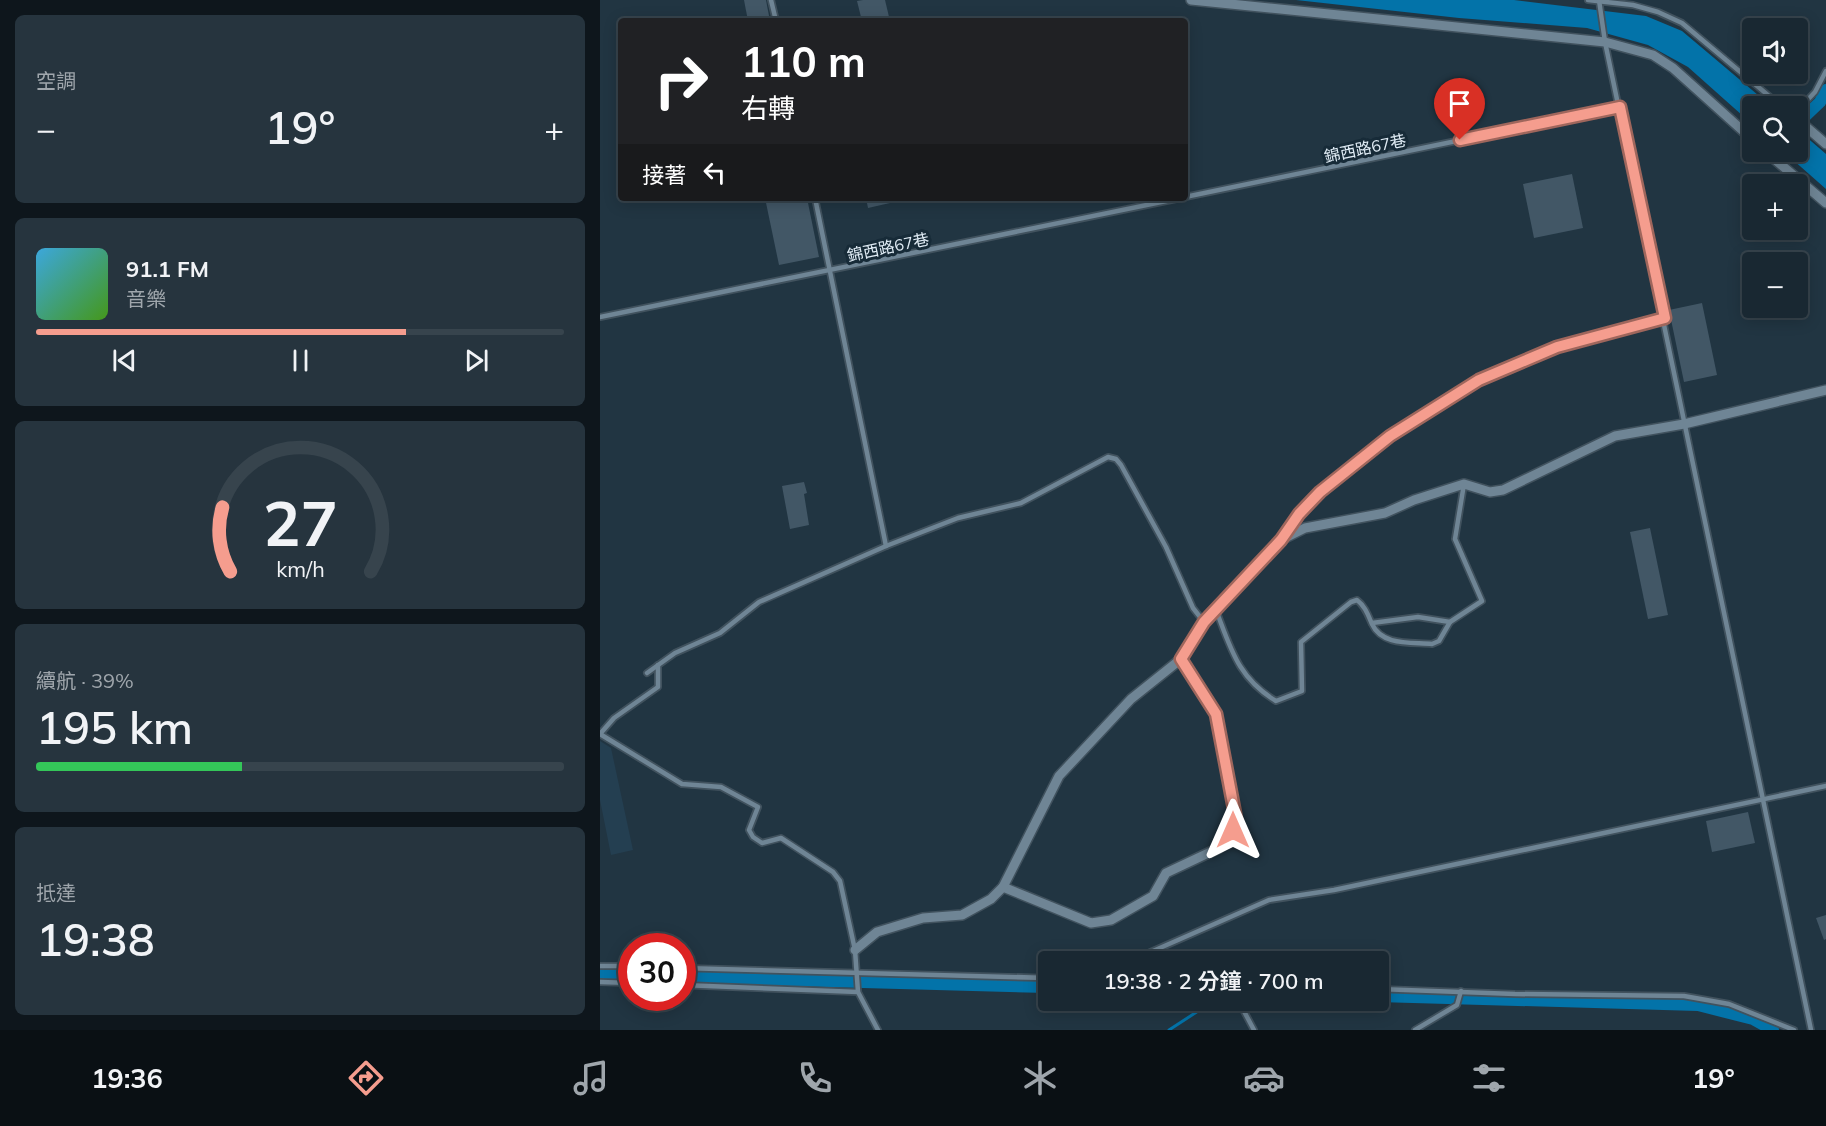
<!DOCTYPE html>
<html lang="zh-TW">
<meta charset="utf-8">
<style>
:root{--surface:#192832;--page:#26343e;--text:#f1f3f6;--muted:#9fa6ac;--line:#37444d;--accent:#f59d8e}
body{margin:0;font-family:Mulish,"Noto Sans TC",sans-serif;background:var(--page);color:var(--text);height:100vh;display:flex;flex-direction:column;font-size:22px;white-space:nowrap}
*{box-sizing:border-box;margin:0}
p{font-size:20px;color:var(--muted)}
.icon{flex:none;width:33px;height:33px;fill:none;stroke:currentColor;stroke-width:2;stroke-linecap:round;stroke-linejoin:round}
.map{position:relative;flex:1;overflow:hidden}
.side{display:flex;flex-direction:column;gap:15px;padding:15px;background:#0e161c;width:600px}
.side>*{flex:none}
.top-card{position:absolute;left:18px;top:18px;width:570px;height:183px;border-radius:6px;box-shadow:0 3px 15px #0003,0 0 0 2px var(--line);background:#202124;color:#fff;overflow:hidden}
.controls{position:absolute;left:1142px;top:18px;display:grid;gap:12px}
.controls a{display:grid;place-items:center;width:66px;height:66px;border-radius:6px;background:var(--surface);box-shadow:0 3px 15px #0003,0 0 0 2px var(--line);font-size:30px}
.speed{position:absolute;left:18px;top:933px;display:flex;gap:12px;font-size:30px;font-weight:700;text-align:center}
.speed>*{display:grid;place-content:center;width:78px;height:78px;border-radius:50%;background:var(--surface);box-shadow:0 3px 15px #0003,0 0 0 2px var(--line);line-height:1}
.speed .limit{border:9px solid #d22;background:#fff;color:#111}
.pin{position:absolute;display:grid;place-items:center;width:51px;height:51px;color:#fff;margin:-62px -26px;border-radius:50% 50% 50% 0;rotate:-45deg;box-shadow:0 0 6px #0007}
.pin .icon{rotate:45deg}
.me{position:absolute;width:66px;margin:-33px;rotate:0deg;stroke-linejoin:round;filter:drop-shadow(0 0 4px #0008)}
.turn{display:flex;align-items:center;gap:21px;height:126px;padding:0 24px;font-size:27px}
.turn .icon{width:78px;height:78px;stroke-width:2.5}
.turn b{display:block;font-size:42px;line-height:51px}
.then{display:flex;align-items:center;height:57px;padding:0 24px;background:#0003;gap:12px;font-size:22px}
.big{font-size:45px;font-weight:600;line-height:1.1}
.side .card{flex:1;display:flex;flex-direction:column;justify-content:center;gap:9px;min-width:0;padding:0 21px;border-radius:9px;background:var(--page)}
.side .dial{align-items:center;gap:0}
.dial svg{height:156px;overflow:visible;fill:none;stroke:var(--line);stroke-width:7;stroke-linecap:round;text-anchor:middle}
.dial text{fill:var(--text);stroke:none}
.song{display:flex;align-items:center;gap:18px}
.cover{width:72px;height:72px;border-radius:9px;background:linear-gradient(135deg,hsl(200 70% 55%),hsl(100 70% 35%))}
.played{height:6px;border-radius:3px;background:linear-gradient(90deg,var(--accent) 70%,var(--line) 70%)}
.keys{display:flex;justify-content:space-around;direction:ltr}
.heat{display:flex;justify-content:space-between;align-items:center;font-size:33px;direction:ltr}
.charge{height:9px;border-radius:4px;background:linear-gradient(90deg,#34c759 39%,var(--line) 0)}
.trip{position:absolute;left:438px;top:951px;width:351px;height:60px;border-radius:6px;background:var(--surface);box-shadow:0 3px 15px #0003,0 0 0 2px var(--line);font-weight:600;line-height:60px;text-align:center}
.tab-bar{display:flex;height:96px;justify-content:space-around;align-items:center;background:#0a1014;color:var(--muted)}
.tab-bar .icon{width:42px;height:42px}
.tab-bar .current{color:var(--accent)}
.tab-bar b{font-size:27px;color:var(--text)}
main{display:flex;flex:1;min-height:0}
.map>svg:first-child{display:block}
.built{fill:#243f51}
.water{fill:#0373a9}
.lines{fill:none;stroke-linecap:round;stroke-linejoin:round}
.stream{stroke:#0373a9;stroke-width:3}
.canal{stroke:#0373a9;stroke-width:12}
.building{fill:#425766}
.service-casing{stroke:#41525e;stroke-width:8}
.minor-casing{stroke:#41525e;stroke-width:12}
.service{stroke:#6f8595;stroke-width:4.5}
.minor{stroke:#6f8595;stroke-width:9}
.route-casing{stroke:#9f665c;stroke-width:15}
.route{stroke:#f59d8e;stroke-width:10}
.labels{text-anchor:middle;stroke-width:6;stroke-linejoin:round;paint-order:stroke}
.street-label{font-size:16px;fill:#e0ecf5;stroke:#172b38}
</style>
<main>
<section class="side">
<div class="card"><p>空調</p>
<div class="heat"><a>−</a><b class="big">19°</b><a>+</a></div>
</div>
<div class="card">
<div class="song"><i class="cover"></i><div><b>91.1 FM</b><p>音樂</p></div></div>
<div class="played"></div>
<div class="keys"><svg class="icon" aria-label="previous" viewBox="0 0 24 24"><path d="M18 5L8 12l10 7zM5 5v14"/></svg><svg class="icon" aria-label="pause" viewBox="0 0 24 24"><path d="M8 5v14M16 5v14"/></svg><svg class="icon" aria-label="next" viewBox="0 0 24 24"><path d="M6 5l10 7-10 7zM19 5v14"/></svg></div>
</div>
<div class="card dial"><svg viewBox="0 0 100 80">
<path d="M14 69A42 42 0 1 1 86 69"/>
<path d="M14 69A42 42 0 0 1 10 36" stroke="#f59d8e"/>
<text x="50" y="56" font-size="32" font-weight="700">27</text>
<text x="50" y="72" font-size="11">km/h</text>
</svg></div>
<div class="card"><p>續航 · 39%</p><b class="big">195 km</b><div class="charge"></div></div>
<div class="card"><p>抵達</p><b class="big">19:38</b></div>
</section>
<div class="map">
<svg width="1226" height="1030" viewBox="0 0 1226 1030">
<rect width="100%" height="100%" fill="#213542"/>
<path class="built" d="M0,741L11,748L33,850L11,855L0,800Z"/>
<g class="water">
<path d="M696,0H914L1046,16L1082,31L1171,106H1152V124L1088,67L1048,45L987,28L859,18Z"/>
<path d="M1197,129L1226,154V189L1184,152H1197Z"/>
</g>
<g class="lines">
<path class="stream" d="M569,1030L615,1000"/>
<g class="canal">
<path d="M1197,124L1220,102L1226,90"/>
<path d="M0,974L32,975"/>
<path d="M82,977L448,987"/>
<path d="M778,996L1098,1005L1153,1019L1173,1030"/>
</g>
</g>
<g class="building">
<path d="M144,0H166L170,21H148Z"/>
<path d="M263,0H285L290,21H262L257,1Z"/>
<path d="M972,174L983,228L934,238L923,184Z"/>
<path d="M165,198H207L219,257L179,265Z"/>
<path d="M266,198H289L290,203L268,208Z"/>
<path d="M1102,303L1117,375L1084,382L1069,310Z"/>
<path d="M204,482L207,493L204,494L209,525L190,529L182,486Z"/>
<path d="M1050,528L1068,615L1048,619L1030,532Z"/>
<path d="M1148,812L1155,843L1112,852L1106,821Z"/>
<path d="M1226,915V939L1224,940L1216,918Z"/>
</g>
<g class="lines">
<defs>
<g id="service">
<path d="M171,0L176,21"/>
<path d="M988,0L1033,5L1058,12L1082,23L1181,106"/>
<path d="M999,0L1005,42L1211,1030"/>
<path d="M1197,111L1215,92L1226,71"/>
<path d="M585,197L1021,107"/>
<path d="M215,198L286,546"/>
<path d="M0,317L581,198"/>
<path d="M685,535C741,454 863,382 955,348C990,335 1029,328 1065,318"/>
<path d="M616,610C631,649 638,678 676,701L702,691L701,642L751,602L757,600C765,606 768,615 772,624C782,646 811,642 832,644L839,641L850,622L882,601L855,539L864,484"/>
<path d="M772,623L818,617L850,622"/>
<path d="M58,665V687L14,718L0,734L82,784L121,787L158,807L149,830L153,837L162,843L181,838L233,872L240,881L255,950L258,992L278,1030"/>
<path d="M47,673L75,653L120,633L159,602L286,546L358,518L421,503L508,457L516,459L521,465L566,547L593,608L604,622"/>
<path d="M528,962L669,900L734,890L1226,786"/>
<path d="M0,966H32"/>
<path d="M82,968L448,978"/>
<path d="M0,982L32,983"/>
<path d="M82,985L258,992"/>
<path d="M778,989L915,994L1084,996L1129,1004L1194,1030"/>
<path d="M638,1000L654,1030"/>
<path d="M815,1030L857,1005L861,991"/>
</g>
<g id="minor">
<path d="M591,0L1005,42L1053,55L1073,68L1152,139"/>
<path d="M1197,119L1226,144"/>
<path d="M1166,152L1226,203"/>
<path d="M403,887L491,923L511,920L553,896L566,873L619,848L633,830L636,819L616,714L581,659"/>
<path d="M255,950L277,932L323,918L362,915L391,899L403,887L459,776L531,699L581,659L604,622L681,540L705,528L785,513L814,500L864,484L890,492L903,490L1015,436L1084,424L1226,390"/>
</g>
</defs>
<use href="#service" class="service-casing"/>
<use href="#minor" class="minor-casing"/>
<use href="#service" class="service"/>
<use href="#minor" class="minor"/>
</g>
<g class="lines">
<defs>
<path id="route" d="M633,830L636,819L616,714L581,659L604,622L681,540L699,514L720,492L790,436L879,380L957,347L1065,318L1020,107L860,140"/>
</defs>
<use href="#route" class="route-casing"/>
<use href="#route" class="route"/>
</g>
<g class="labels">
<g class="street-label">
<text transform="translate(765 148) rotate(-12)" y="6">錦西路67巷</text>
<text transform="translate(288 247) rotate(-12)" y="6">錦西路67巷</text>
</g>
</g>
</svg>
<div class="controls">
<a><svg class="icon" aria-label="sound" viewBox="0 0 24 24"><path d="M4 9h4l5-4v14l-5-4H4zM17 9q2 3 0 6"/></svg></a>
<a><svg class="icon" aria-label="search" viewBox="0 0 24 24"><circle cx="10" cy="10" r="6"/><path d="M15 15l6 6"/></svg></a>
<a>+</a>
<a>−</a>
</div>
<div class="speed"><div class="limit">30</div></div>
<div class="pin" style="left:860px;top:140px;background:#d93025"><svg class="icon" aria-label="arrive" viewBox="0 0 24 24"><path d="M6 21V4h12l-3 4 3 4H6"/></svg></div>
<svg class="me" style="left:633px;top:830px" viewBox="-20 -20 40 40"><path d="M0-17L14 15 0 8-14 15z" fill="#f59d8e" stroke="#fff" stroke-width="4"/></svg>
<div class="trip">19:38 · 2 分鐘 · 700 m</div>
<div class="top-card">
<div class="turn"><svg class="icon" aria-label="right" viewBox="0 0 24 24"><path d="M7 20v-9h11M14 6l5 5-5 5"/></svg><div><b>110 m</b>右轉</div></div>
<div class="then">接著<svg class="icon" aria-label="left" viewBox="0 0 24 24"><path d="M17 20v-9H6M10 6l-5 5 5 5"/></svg></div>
</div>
</div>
</main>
<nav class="tab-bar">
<b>19:36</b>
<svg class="icon current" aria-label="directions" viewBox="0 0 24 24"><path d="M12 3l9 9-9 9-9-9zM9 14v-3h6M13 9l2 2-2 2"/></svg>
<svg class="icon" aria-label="music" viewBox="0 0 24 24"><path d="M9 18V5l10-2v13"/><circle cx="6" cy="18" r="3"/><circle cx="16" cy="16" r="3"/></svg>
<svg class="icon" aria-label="phone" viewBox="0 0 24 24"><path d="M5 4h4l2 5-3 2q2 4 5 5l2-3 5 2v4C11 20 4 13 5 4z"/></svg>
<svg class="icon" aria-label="climate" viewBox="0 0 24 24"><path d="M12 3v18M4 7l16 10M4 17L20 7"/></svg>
<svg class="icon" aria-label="car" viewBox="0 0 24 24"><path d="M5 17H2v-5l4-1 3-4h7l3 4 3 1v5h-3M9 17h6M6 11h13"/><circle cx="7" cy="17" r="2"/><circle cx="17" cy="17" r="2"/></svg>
<svg class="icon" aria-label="filters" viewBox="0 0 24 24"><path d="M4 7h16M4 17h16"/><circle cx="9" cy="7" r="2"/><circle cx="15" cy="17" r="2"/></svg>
<b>19°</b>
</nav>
